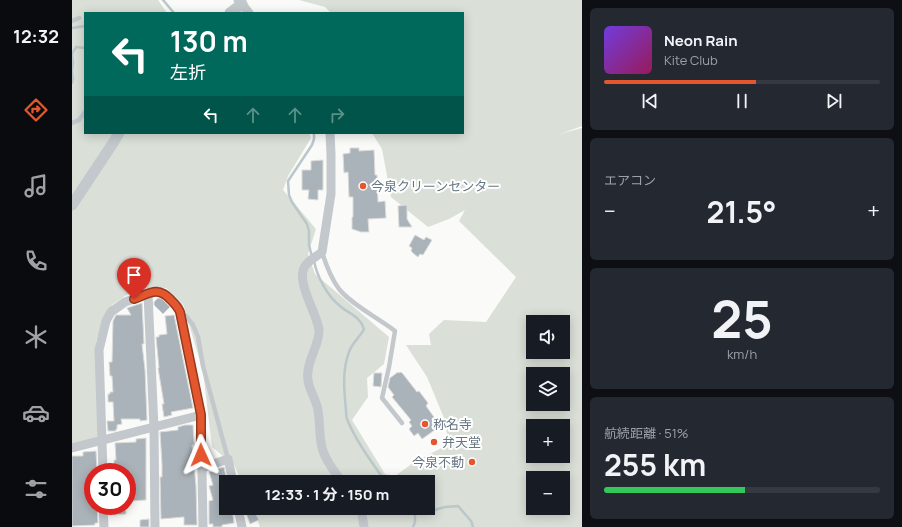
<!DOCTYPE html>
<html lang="ja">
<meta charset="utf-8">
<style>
:root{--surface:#171b24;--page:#242831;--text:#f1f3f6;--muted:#9ea1a6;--line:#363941;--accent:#e4572e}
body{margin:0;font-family:Manrope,"Noto Sans JP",sans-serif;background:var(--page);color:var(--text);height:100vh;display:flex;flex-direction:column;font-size:15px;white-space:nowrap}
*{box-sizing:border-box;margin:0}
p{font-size:13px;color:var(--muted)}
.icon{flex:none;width:22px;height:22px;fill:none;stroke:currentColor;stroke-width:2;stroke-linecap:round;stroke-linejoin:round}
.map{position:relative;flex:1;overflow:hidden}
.panel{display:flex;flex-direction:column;gap:8px;padding:8px;background:#0d0f14;width:320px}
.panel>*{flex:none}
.top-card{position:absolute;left:12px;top:12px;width:380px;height:122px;border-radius:0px;box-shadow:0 2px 10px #0003;background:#00695c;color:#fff;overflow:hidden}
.tools{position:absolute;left:454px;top:315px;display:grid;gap:8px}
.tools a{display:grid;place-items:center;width:44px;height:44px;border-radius:0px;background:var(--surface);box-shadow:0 2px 10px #0003;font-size:20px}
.speed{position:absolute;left:12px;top:463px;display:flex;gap:8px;font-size:20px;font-weight:700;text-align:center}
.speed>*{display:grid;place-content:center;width:52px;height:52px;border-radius:50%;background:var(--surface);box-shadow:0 2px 10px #0003;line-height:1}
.speed .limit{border:6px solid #d22;background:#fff;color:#111}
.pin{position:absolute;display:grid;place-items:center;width:34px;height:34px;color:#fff;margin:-41px -17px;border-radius:50% 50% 50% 0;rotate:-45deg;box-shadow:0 0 4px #0007}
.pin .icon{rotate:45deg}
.me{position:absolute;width:44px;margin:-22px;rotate:359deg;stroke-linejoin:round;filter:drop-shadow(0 0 3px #0008)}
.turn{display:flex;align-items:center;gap:14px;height:84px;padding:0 20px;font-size:18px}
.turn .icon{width:52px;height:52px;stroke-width:2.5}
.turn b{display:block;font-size:28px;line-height:34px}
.lanes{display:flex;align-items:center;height:38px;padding:0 20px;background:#0003;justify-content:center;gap:20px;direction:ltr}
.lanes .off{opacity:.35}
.big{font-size:30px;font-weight:700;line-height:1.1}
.panel .widget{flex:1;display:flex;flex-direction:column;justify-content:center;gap:6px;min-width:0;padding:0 14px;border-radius:6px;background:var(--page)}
.panel .dial{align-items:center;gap:0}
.dial b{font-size:52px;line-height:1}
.song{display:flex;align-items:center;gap:12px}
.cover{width:48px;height:48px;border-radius:6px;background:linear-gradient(135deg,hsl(260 70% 55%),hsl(330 70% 35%))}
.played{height:4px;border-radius:2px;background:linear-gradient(90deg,var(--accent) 55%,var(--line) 55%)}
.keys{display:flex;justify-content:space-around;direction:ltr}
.heat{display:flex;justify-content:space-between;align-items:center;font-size:22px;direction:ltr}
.charge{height:6px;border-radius:3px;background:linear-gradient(90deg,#34c759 51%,var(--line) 0)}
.trip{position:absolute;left:147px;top:475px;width:216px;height:40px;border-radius:0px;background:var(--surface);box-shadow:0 2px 10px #0003;font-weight:700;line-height:40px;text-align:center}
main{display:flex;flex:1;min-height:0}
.dock{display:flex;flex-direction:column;width:72px;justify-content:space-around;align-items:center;background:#090b0e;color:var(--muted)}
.dock .icon{width:28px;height:28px}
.dock .selected{color:var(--accent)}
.dock b{font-size:18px;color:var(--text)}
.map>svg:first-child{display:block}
.green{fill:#dadfd7;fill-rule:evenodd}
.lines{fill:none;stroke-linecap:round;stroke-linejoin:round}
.stream{stroke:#bbc7cb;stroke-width:2.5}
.building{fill:#aab3b9;stroke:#dcdcda}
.service{stroke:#c3c8cc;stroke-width:4.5}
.minor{stroke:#c3c8cc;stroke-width:9}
.tertiary{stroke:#c3c8cc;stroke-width:11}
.route-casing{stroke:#94391e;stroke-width:10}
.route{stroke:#e4572e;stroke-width:7}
.poi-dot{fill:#e4572e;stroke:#fff;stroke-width:1.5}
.labels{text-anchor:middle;stroke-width:4;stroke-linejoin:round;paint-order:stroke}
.poi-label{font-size:13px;fill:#657683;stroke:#fff;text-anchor:start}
</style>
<main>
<nav class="dock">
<b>12:32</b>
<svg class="icon selected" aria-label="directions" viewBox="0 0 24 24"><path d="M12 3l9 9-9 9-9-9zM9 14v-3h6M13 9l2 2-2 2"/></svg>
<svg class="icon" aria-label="music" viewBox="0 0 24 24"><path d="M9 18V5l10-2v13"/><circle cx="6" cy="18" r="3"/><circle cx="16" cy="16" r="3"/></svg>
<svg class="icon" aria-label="phone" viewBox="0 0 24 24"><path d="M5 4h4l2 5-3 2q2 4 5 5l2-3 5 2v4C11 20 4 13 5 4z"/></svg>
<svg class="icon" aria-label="climate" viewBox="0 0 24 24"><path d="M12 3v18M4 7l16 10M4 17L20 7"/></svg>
<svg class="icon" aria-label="car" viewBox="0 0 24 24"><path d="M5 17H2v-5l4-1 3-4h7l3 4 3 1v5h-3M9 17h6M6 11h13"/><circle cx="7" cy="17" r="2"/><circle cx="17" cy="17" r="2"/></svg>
<svg class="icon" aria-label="filters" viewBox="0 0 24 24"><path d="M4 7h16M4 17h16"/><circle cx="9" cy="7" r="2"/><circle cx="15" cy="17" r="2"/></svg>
</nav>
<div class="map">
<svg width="510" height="527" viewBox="0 0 510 527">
<rect width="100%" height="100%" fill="#fafaf8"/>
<path class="green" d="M0,0H86L95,13H13V133H237L239,138L216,176L211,190L244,229L236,254L243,274L317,337L312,364L295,378L296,397L280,420L313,474L323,476L341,463L377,444L372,418L355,377L334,345H359L357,334L372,320L414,322L444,277L387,221L393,210L377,219L356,227L319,197L310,149L300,133H391V13H259L253,7L227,0H510V126L488,134L510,128V527H188L181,508H356V482H170L162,465L140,447L131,371L111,304L94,288H76L56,294L40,305L31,321L24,342L27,438L0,446ZM461,322H491V352H461ZM461,374H491V404H461ZM461,426H491V456H461ZM461,478H491V508H461Z"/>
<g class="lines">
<g class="stream">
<path d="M91,0L102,13"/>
<path d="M0,28L13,26"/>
<path d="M0,54L4,47L13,48"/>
<path d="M0,55L1,63L0,70"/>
<path d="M0,72L1,79L0,83"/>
<path d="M240,257L237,245V231L235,224L220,202L217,195L216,181L240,145L242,139V133"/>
<path d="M242,261C245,276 255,296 268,306C277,314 288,316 292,329C288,337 280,343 277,352C270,371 272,390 274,410C274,413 274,416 275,419C282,437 302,466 314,482"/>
<path d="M337,508C345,520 362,509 373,507C377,506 382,507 386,506L399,521L401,527"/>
<path d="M341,527L343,522V512"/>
</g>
</g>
<g class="building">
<path d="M278,148H287V151L302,150L303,175H305L306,202L313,201L314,218L296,219L297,232H289L280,229V217H281V197H277L276,172L272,173L271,154L278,153Z"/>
<path d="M251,160V190H246V200L236,199L237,190H230V170H239V161Z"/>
<path d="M335,205V219L340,227H327L326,206Z"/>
<path d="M343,235L352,240L354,237L360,240L351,255L348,254L346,257L342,254L339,251L340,248L337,246Z"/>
<path d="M86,298L90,299L98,307L91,314L82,305V302Z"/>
<path d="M70,303L72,344H70L73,370L75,420L68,421V419H49L50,424L45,425V429H44V431H36L35,421H42L41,402H36V394H38V392H41L40,376H38L37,362H40L41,321L44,315H59L55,308Z"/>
<path d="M102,315L121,408L99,412L100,415L92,417L90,404H92L86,368H87L84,337H87V335L95,334L93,316Z"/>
<path d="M326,372L327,373L329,372L331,374L345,392L347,391L356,403L354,406L367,424L365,425L367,427L350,439L346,433L342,436L337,429L340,426L337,422L339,420L320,397L322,395L316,387L318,378Z"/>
<path d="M302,373H310L309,387L301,386Z"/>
<path d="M113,425H121L122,445H120L124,486L125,525H112V517L89,519L88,477H90V464L88,432L106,430V427Z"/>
<path d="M74,438V500L59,501L58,486H55V471H47L42,467V460H44L43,443L64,442V439Z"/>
<path d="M24,451L25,472H21V506H25L26,523H23V525L0,526V456H11V452Z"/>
<path d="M152,467L155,482L154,508H160L162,523L150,525V527H141V524H137V501L141,500L137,486L141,485L137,472Z"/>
<path d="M41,506H54V514L41,515Z"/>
<path d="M172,508H181L187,520L178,524Z"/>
<path d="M77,519V527H68V520Z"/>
</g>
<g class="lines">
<g class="service">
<path d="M0,21L7,18"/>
<path d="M0,123L7,120L13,112"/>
<path d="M250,252C254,265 259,278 267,289C280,305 306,318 323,331L317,367L310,398L330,423"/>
<path d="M108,312L114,316L121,325L126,337L131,366L156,459"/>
</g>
<g class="minor">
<path d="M170,4L177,13"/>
<path d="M258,133L259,154V194L250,252C245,256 237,260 233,266C223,281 245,313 247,330C248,342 237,358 236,371C234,385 241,393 245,406C249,420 246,437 251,451C255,463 263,472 270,482"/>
<path d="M76,294L82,428L83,527"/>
<path d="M0,448L129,415"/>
<path d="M130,468L156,459L161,482"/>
<path d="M31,472L27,350L34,321L39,312L53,302L85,291L93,294L106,306L108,312L129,415L131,527"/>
<path d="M31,506L32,527"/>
<path d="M166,508L170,527"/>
<path d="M289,508L292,527"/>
</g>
<g class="tertiary">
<path d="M158,13L170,4L167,0"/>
<path d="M0,205L41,143L47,133"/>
</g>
</g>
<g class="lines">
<defs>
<path id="route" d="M62,299C78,293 86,286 99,300C103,304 106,307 108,312L129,415V455"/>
</defs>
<use href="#route" class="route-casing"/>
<use href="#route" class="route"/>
</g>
<g class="poi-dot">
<circle cx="291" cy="186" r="4"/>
<circle cx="353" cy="424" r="4"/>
<circle cx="362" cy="442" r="4"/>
<circle cx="400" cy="462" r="4"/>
</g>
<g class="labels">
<g class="poi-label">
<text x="299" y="191">今泉クリーンセンター</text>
<text x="361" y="429">称名寺</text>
<text x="370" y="447">弁天堂</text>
<text x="392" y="467" text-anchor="end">今泉不動</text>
</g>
</g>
</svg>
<div class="tools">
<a><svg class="icon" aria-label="sound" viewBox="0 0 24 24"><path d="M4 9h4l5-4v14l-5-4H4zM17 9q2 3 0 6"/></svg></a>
<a><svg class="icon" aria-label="layers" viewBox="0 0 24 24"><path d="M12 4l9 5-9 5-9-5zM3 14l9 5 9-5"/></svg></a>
<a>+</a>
<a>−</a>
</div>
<div class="speed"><div class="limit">30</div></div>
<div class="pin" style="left:62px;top:299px;background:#d93025"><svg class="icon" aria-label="arrive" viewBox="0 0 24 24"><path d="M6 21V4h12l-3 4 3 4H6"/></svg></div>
<svg class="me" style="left:129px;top:455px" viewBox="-20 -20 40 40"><path d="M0-17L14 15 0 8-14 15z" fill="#e4572e" stroke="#fff" stroke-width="4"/></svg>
<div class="trip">12:33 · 1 分 · 150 m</div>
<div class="top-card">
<div class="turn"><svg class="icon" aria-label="left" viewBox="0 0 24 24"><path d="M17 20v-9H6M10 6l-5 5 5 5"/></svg><div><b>130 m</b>左折</div></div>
<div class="lanes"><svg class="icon" aria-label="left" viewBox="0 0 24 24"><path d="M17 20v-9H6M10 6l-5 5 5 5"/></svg><svg class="icon off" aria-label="ahead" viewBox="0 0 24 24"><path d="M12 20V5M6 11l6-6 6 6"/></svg><svg class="icon off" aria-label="ahead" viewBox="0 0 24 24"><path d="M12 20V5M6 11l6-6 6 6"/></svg><svg class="icon off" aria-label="right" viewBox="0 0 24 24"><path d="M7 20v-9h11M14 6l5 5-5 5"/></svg></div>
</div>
</div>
<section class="panel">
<div class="widget">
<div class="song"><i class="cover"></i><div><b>Neon Rain</b><p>Kite Club</p></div></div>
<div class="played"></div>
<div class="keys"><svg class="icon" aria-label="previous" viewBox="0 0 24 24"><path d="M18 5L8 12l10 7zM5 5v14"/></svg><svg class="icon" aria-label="pause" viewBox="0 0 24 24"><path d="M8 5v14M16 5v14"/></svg><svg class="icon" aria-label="next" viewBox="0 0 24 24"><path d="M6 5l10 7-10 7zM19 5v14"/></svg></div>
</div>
<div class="widget"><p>エアコン</p>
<div class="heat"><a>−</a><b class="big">21.5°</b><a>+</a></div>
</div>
<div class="widget dial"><b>25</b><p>km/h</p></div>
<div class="widget"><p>航続距離 · 51%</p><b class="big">255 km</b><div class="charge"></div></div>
</section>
</main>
